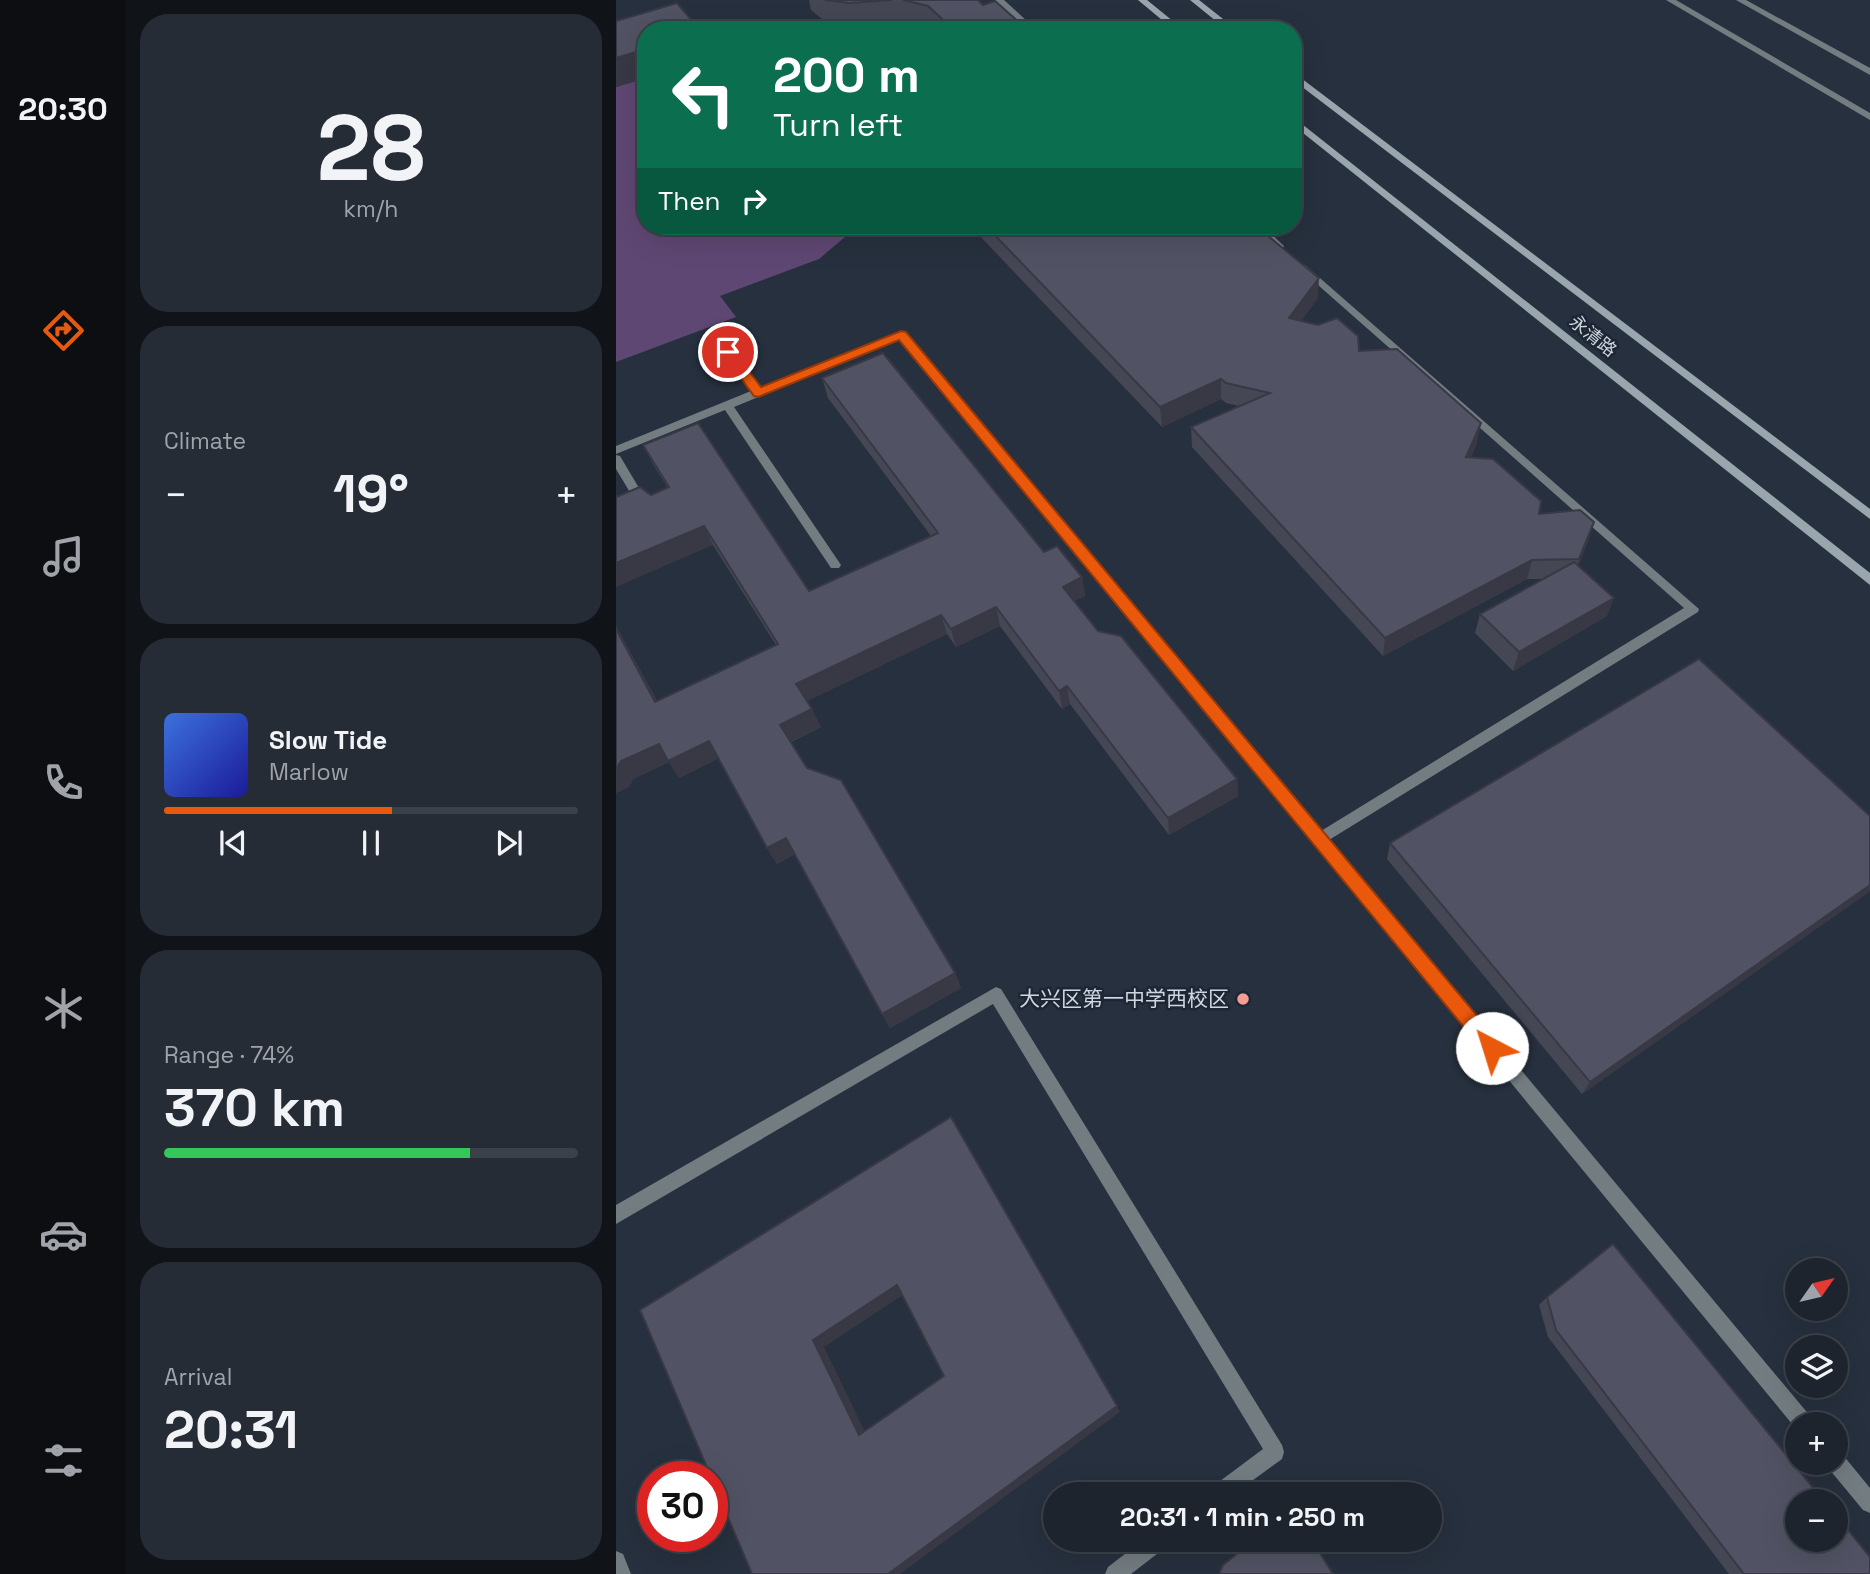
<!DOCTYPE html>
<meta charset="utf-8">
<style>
:root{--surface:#1d242e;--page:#252c36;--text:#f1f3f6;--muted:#a0a4aa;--line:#3b414a;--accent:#ea580c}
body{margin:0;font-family:"Space Grotesk","Noto Sans SC",sans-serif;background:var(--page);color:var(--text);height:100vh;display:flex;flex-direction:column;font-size:26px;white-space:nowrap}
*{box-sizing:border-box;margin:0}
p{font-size:23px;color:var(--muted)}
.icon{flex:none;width:38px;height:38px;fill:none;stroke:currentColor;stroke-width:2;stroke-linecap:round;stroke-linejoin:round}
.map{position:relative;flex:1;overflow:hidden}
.side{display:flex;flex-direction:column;gap:14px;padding:14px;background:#101419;width:490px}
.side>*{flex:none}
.banner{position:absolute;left:21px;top:21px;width:665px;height:214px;border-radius:28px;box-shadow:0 7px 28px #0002,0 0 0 2px var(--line);background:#0b6e4f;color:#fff;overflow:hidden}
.needle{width:46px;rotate:56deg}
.tools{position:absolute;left:1169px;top:1258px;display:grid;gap:14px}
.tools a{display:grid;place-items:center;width:63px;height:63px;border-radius:50%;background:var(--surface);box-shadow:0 7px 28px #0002,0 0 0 2px var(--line);font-size:35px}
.speed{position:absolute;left:21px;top:1461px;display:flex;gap:14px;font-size:35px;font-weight:700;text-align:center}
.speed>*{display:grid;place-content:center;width:91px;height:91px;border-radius:50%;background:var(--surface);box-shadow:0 7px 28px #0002,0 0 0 2px var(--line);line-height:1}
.speed .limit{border:10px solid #d22;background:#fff;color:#111}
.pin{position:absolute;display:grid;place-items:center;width:60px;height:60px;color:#fff;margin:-30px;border:4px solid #fff;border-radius:50%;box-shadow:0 2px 7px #0007}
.me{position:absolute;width:77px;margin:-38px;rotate:320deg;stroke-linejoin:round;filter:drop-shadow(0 0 5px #0008)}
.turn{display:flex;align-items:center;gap:24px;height:147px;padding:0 21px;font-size:32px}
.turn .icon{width:91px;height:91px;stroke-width:2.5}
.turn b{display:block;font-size:49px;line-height:60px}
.then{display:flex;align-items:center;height:66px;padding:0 21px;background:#0003;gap:14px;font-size:26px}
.big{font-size:52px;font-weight:800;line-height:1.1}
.side .widget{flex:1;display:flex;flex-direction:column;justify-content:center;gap:10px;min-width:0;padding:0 24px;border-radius:28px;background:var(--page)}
.side .dial{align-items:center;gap:0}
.dial b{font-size:91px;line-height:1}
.song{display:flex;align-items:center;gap:21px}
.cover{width:84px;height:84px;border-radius:10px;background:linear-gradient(135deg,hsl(220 70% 55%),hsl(240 70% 35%))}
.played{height:7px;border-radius:4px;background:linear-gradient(90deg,var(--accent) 55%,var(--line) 55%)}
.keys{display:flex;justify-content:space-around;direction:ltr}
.heat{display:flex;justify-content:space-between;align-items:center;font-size:38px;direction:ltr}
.charge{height:10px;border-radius:5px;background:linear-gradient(90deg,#34c759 74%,var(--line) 0)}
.trip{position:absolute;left:427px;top:1482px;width:399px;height:70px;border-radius:35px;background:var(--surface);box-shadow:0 7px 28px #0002,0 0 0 2px var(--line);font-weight:800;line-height:70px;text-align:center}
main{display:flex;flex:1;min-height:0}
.tab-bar{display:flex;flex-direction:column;width:126px;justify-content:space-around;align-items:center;background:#0c0e12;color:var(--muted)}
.tab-bar .icon{width:49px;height:49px}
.tab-bar .selected{color:var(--accent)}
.tab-bar b{font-size:32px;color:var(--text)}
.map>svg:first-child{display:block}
.green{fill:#5f4773}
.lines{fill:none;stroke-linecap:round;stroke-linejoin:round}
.minor{fill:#737c80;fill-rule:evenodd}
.secondary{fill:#99a6ae;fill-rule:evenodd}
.wall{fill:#464755}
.shaded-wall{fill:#393945}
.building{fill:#515263;stroke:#393945;stroke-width:2;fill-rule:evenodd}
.route{fill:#ea580c;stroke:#983908;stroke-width:2}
.poi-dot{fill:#f59c93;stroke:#1d2634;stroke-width:2.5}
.labels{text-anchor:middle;stroke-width:5;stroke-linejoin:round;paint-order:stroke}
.far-street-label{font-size:18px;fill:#d0d6df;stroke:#1d2634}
.poi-label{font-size:21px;fill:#d0d6df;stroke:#1d2634;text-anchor:end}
</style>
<main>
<nav class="tab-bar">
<b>20:30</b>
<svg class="icon selected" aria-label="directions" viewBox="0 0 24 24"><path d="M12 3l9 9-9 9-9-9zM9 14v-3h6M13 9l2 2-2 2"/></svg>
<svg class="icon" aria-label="music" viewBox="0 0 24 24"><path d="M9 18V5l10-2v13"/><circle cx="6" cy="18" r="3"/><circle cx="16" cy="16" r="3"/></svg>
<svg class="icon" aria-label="phone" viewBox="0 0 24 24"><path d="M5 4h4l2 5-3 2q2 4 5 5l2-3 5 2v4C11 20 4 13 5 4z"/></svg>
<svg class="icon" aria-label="climate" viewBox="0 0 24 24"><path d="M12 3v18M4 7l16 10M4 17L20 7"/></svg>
<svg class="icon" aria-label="car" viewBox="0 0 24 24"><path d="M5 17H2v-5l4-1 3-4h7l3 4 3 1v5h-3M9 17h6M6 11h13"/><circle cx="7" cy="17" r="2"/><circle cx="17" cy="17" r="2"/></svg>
<svg class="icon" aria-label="filters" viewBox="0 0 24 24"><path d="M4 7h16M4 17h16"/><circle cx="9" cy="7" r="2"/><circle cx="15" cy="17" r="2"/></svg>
</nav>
<section class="side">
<div class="widget dial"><b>28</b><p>km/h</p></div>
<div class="widget"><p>Climate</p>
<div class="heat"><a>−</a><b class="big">19°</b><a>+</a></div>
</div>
<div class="widget">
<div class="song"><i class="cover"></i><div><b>Slow Tide</b><p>Marlow</p></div></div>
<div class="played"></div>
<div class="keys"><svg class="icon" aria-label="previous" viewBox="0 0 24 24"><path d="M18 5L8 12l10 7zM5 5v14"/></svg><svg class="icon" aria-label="pause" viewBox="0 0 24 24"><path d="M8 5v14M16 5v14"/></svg><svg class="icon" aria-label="next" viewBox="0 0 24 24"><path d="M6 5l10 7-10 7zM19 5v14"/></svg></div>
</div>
<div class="widget"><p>Range · 74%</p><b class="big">370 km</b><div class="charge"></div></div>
<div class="widget"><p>Arrival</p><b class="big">20:31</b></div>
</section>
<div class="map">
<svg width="1254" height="1574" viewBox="0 0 1254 1574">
<rect width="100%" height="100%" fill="#27303e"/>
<path class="green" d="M30,78V226H242L203,259L104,296L120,317L0,362V87Z"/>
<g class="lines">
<g class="minor">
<path d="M379,0H388L421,30H412Z"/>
<path d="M1050,0H1060L1254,113V120Z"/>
<path d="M1120,0H1130L1254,68V75Z"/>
<path d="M636,226H647L668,246L667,248H659Z"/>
<path d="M689,265L1083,609L1082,612L713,840L1195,1417L1197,1424H1181V1430L283,340L118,407L223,562L225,565L223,568H215L109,410L0,454V446L135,391L93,334V330H101L144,388L281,333H289L705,831L1068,608L685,270V266Z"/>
<path d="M0,455L4,456L26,493V499H18L0,469Z"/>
<path d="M380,987L385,989L666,1445L668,1452L666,1459L618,1494H593L596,1487L647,1449L377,1004L0,1224V1205Z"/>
<path d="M1220,1453L1227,1455L1254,1488V1513L1247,1510L1213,1469L1211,1463H1220Z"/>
<path d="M527,1540H553L550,1547L515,1574H489L492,1567Z"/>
<path d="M0,1551L7,1554L15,1574H0Z"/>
</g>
<g class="secondary">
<path d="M522,0H531L568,30H558Z"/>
<path d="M574,0H583L621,30H611Z"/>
<path d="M677,72L1254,509V519L677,80Z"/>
<path d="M677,117L1254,573V585L677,125Z"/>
</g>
</g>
<g class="wall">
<path d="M193,0H362L367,5L412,30H320L316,25L289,19L238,23L206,19L195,10Z"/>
<path d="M359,226H640L702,298L685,320L743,351L861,443L855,457L923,514L978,522L972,541L962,566L991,616L897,671L859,633L864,614L927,579H911L767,656L576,447L575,427L623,406L610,403L605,399L546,427L360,232Z"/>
<path d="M206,378L428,552L466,577L469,596L458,601L482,631L621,779L622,796L553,835L454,704L446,709L384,626L340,647L331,634L191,701L205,727L175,742L191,768L339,973L345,988L274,1028L179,854L161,864L151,848L103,758L63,778L53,762L17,779L13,787L0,793V626L41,701L160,645L97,545L35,495L52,488L37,464L27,445L193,591L315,536L212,398Z"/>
<path d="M1254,816V891L966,1094L771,859L774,843Z"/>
<path d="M931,1297L1254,1574H1113L932,1337L923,1305Z"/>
</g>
<g class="shaded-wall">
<path d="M30,49V78L0,87V58Z"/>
<path d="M703,278L702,298L673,338V318Z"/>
<path d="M605,379V399L546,427L544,407Z"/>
<path d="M865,423L861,443L847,476L850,457Z"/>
<path d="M978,522L972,541L957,578L963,559Z"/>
<path d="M88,526L97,545L0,587V563Z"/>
<path d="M916,560L911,579L767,656L769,638Z"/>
<path d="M466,577L469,596L450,605L447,587Z"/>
<path d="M998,598L991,616L897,671L903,652Z"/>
<path d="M380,607L384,626L340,647L335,629Z"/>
<path d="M325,615L331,634L189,702L180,684Z"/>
<path d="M0,626L51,720L39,702L0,629Z"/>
<path d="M451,686L454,704L446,709L443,691Z"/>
<path d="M196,709L205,727L173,742L164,725Z"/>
<path d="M93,741L104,758L63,778L53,762L17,779L13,787L0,793V770L5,761L43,744Z"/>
<path d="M621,779L622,796L553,835L552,818Z"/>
<path d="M170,838L179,854L161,864L151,848Z"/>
<path d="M1254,885V891L966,1094L974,1082Z"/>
<path d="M339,973L345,988L274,1028L266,1014Z"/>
<path d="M341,1129L504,1412L284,1574H272L501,1406Z"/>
<path d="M281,1285L290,1293L208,1347L253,1440L243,1435L197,1340Z"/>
</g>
<g class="building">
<path d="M209,0H276L233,3Z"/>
<path d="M287,0H362L367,5L379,1L412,30H338L312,6Z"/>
<path d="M61,3L84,30H30V49L0,58V21Z"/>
<path d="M370,226H640L703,278L673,318L702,325L721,318L742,336L743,351L781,349L865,423L850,457L877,459L925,501L923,514L964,510L978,522L963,559L916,560L769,638L575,427L654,393L610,383L605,379L544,407Z"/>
<path d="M267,353L428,552L441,546L466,577L447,587L482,631L505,636L621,779L552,818L451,686L443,691L380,607L335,629L325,615L180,684L196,709L164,725L191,768L225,780L339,973L266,1014L170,838L151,848L93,741L52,761L43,744L5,761L0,770V629L39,702L162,644L88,526L0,563V497L24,487L35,495L53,487L27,445L82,423L193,591L322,533L206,378Z"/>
<path d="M958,562L998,598L903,652L864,614Z"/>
<path d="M1083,659L1254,816V885L974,1082L774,843Z"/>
<path d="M335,1117L501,1406L272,1574H136L96,1480V1477H95L24,1310ZM281,1285L328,1376L243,1435L197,1340Z"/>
<path d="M997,1244L1209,1502H1181V1540H1220V1515L1254,1557V1574H1128L940,1330L931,1297Z"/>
<path d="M638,1540H696L717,1574H603L607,1565Z"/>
</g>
<path class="route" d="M285,331L290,332L883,1042L885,1048L883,1054L876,1056L870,1054L283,340L142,397L138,396L106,352L108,350H117L145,387Z"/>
<circle class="poi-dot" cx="627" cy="999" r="7"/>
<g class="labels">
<g class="far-street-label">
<text transform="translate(977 336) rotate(39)" y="6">永清路</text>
</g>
<g class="poi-label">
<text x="613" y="1006">大兴区第一中学西校区</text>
</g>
</g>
</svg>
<div class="tools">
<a><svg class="needle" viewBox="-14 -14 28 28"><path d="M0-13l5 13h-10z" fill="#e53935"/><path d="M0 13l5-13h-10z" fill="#a0a4aa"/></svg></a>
<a><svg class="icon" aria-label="layers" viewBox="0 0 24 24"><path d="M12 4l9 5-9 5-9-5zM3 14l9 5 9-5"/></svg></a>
<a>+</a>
<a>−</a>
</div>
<div class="speed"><div class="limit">30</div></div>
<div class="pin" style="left:112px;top:352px;background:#d93025"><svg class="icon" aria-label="arrive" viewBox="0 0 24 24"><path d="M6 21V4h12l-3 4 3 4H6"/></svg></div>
<svg class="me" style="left:876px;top:1048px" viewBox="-20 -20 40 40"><circle r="19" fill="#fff"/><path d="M0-13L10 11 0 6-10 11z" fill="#ea580c"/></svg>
<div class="trip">20:31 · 1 min · 250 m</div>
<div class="banner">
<div class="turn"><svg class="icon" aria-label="left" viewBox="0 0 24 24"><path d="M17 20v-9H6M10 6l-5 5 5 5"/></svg><div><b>200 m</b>Turn left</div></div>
<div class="then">Then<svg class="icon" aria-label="right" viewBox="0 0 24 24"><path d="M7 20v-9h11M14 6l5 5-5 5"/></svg></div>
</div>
</div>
</main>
